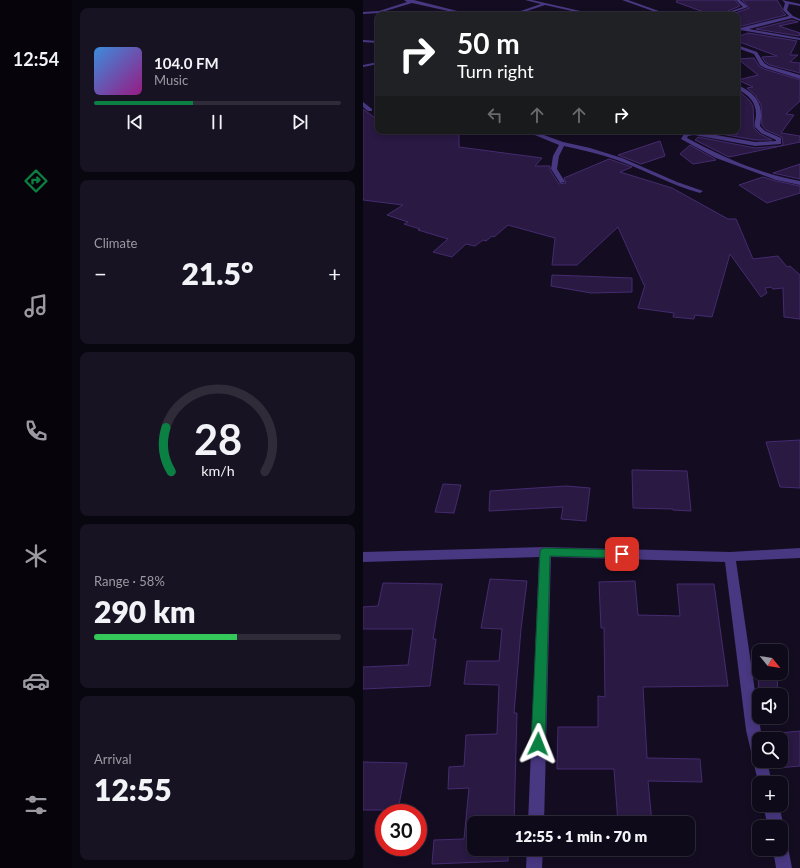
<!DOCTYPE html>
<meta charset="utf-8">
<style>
:root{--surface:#0f0a1a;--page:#181323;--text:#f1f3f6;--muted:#9b9aa2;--line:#2f2b39;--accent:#0b8043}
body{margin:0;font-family:Lato,sans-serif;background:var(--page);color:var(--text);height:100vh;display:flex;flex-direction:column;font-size:15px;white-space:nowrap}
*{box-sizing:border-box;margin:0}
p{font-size:13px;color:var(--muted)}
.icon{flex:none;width:22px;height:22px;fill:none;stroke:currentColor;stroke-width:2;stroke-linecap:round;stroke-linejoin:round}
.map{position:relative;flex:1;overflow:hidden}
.side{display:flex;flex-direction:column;gap:8px;padding:8px;background:#08060e;width:291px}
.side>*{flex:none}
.banner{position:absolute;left:12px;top:12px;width:365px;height:122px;border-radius:8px;box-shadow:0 2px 6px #0003,0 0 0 1px var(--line);background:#202124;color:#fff;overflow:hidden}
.needle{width:26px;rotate:120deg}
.fabs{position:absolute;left:389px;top:644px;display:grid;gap:8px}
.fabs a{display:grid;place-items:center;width:36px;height:36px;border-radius:8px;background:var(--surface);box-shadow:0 2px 6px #0003,0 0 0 1px var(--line);font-size:20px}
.speed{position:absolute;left:12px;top:804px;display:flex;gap:8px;font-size:20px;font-weight:700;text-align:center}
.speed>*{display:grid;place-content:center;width:52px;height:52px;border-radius:50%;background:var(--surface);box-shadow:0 2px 6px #0003,0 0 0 1px var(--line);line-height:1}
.speed .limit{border:6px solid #d22;background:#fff;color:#111}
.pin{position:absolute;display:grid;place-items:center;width:34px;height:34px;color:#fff;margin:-17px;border-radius:8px;box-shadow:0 2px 6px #0006}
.me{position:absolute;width:44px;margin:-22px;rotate:2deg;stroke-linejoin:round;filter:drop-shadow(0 0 3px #0008)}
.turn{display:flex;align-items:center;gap:14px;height:84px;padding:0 16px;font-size:18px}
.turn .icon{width:52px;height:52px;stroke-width:2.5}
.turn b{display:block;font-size:28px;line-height:34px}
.lanes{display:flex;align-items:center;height:38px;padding:0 16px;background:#0003;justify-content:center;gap:20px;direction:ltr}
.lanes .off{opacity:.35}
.big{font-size:30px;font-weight:800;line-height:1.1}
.side .card{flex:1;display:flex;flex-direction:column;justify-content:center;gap:6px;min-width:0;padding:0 14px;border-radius:8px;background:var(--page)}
.side .dial{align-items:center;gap:0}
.dial svg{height:104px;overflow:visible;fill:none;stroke:var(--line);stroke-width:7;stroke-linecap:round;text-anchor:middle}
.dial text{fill:var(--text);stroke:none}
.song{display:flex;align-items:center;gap:12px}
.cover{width:48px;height:48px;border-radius:6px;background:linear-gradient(135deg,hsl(210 70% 55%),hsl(310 70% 35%))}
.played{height:4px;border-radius:2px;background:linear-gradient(90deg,var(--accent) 40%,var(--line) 40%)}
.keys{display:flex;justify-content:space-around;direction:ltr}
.heat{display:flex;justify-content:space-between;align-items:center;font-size:22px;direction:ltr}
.charge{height:6px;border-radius:3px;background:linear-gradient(90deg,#34c759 58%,var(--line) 0)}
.trip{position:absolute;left:104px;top:816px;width:228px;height:40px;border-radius:8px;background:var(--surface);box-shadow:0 2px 6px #0003,0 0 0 1px var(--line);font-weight:800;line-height:40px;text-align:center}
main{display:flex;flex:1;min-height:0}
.dock{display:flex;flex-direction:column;width:72px;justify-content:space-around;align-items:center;background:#06040a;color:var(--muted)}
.dock .icon{width:28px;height:28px}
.dock .selected{color:var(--accent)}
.dock b{font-size:18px;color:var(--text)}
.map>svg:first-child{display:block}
.building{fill:#291943;stroke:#452b6f}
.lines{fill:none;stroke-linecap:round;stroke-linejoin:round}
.street{fill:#483781;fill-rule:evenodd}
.route{fill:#0b8043;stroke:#07532c}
</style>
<main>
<nav class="dock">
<b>12:54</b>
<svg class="icon selected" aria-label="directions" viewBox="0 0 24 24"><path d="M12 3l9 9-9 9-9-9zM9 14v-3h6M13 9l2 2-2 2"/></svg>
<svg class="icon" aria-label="music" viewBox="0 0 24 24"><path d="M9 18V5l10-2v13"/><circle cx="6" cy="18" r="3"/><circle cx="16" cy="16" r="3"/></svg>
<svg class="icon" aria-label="phone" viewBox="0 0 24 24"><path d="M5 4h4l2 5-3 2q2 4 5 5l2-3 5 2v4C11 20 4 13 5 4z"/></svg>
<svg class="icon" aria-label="climate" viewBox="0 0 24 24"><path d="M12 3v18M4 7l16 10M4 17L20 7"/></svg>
<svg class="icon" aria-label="car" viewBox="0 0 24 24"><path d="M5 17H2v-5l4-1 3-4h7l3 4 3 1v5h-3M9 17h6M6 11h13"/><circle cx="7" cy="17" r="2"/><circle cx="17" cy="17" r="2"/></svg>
<svg class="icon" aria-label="filters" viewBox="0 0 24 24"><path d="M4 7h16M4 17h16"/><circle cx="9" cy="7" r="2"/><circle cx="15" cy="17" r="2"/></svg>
</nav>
<section class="side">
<div class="card">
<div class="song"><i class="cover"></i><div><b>104.0 FM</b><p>Music</p></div></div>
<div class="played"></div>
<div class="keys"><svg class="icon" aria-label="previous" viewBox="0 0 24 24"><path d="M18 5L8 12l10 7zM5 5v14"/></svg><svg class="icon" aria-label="pause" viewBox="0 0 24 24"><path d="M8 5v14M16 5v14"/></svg><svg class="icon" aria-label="next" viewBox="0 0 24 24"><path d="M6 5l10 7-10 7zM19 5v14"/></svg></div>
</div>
<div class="card"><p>Climate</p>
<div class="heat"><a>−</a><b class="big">21.5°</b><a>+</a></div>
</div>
<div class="card dial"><svg viewBox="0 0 100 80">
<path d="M14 69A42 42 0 1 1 86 69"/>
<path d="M14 69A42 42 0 0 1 10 35" stroke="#0b8043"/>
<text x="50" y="56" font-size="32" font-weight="700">28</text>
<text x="50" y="72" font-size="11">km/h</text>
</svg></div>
<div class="card"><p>Range · 58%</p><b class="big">290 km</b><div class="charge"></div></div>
<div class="card"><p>Arrival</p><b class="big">12:55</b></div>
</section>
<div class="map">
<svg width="437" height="868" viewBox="0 0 437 868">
<rect width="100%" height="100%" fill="#140d22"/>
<g class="building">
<path d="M314,0H372L377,6L355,15H349L313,2Z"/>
<path d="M379,0H414L419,8V11L423,15L379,26L374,24V15H367L386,8Z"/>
<path d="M429,20L435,22L416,26L437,33L436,36L393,29Z"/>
<path d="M385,33L434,41L427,55H435L427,62L437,63V73L407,65L402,62L399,57L414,56L374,41V37Z"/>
<path d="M391,58L396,66L401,69L437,80V101L423,114L431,115L418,133L437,136V142L366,157L332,140L335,137L392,148L418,146L420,144L419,137L403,130L399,125L398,105L392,95L384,88L390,87L375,80L395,75L375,59Z"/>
<path d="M378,93L386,100L390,106L391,128L397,134L409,140H392L341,131H353L374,135V94Z"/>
<path d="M0,109L15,120V131H96V147L179,158L172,166H187V170L196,184L203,183L201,178L246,159L269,167L257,172L309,188L365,219H373L390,259L415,256L424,267L427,266L437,275V319L421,317L420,288L410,289L408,287L402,288L404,293L398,297L367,254L349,317L332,315L331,319L310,317L311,313L275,308L282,285H281L255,227L214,265H189L192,238L145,225L131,237L129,236L123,241L120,240L112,246L103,244L89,257L70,252L85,239L55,230L57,229L41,224L45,222L24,215L40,205L0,200Z"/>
<path d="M297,141L302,156L278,164L255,155Z"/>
<path d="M327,145L352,159L353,160L330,164L317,154Z"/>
<path d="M437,164V179L410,173Z"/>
<path d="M400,177L413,181L437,186V193L404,203L376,185Z"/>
<path d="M189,275L269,278V292L228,293L188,286Z"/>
<path d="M437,440V488L417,487L403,442Z"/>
<path d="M269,470L324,471L328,511L310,510V509L270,508Z"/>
<path d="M80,484L98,485L91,513L72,512Z"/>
<path d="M203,486L227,488L223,521L198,519L200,507L126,511L127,491Z"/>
<path d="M127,579L164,581L158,629L151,713H154L151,823H111V849H145V861L69,864L71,840L101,839L106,788L85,789L86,767L101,766L103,735L134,734L136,685L101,684L104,661H136L139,629L118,628Z"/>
<path d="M272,581L275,615L317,616L314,584H351L365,686L280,687L284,758L337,759L339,782L285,781L289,823H255L251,769H194L195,727H235V696L242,697L241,628H238L236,582Z"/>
<path d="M20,583L79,584L70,639H73L67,686L0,689V667L45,665L50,629H0V607L15,606Z"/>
<path d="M395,673H414L415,695H396Z"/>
<path d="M437,731V766L415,768L413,761H418V739H407L406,734Z"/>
<path d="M0,762L44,763L35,810H0Z"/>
</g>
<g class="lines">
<g class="street">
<path d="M41,0H51L110,15H103L49,3L16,13L0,14V12L16,11L44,2Z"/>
<path d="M162,0H169L235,15H227L182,5L152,15H146L178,4Z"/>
<path d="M259,0H265L307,15H301Z"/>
<path d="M373,0H377L385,7L362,15H356L380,7Z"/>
<path d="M419,0L437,4V6L426,4L424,10L430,16L437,19V21L429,18L386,29L437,38V40L377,30V28L426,16L420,10L422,3Z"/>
<path d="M0,40L15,41V43L0,42Z"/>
<path d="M374,45L394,52L401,63L406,66L437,75V79L402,68L397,65L391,54L374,48Z"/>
<path d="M15,62V64L0,67V65Z"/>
<path d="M374,85C394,93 401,105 397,126L402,131L418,138V144L392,146L331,135L325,136L324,138C360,157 397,174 437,181V185L413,180L353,158L318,139L321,134L331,131L392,142L413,141V140L398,133L392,127C391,123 393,119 393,114C393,101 385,95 374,89Z"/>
<path d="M0,102L9,109V111H5L0,107Z"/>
<path d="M162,131H170L200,142L227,148L259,158L314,182L340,191L337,193C308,185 282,170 254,160C237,154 219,150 201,146L196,156L194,169L202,182L197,183L188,169L190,156L196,145Z"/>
<path d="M182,547L367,552L437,548V558L373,561L399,739H396V761H404L409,783H396V786L383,730L362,562L188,557L181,823H165L176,557L0,562V552Z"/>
<path d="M400,805H416L421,827L418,832V827H405Z"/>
<path d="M418,840L424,842L429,868H413L410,849H418Z"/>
<path d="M164,849H180L179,868H163Z"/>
</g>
</g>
<path class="route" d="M182,548L259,550L263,551L264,554L263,557L259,558L187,556L182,744L180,748L175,750L170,748L168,744L177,552L178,549Z"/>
</svg>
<div class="fabs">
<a><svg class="needle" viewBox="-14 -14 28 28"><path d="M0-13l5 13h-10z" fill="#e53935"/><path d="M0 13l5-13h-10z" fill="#9b9aa2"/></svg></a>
<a><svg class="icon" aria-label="sound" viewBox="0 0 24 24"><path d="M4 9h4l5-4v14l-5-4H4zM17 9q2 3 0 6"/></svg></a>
<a><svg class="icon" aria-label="search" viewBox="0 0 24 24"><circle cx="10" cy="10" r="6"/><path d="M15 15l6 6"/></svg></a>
<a>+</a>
<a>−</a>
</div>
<div class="speed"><div class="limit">30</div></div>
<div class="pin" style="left:259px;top:554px;background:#d93025"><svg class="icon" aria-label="arrive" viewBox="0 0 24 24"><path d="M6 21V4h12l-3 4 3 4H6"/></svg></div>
<svg class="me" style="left:175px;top:744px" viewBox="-20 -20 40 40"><path d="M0-17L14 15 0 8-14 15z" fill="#0b8043" stroke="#fff" stroke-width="4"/></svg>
<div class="trip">12:55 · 1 min · 70 m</div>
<div class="banner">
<div class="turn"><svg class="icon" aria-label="right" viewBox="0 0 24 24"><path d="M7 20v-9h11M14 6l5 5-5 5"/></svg><div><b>50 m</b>Turn right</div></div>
<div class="lanes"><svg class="icon off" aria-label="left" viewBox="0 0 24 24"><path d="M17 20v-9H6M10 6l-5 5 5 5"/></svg><svg class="icon off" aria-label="ahead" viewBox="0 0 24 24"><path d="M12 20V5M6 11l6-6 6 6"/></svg><svg class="icon off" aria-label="ahead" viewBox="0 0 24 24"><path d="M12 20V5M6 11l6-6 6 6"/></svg><svg class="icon" aria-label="right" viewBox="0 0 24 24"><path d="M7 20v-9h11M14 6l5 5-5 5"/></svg></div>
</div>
</div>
</main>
